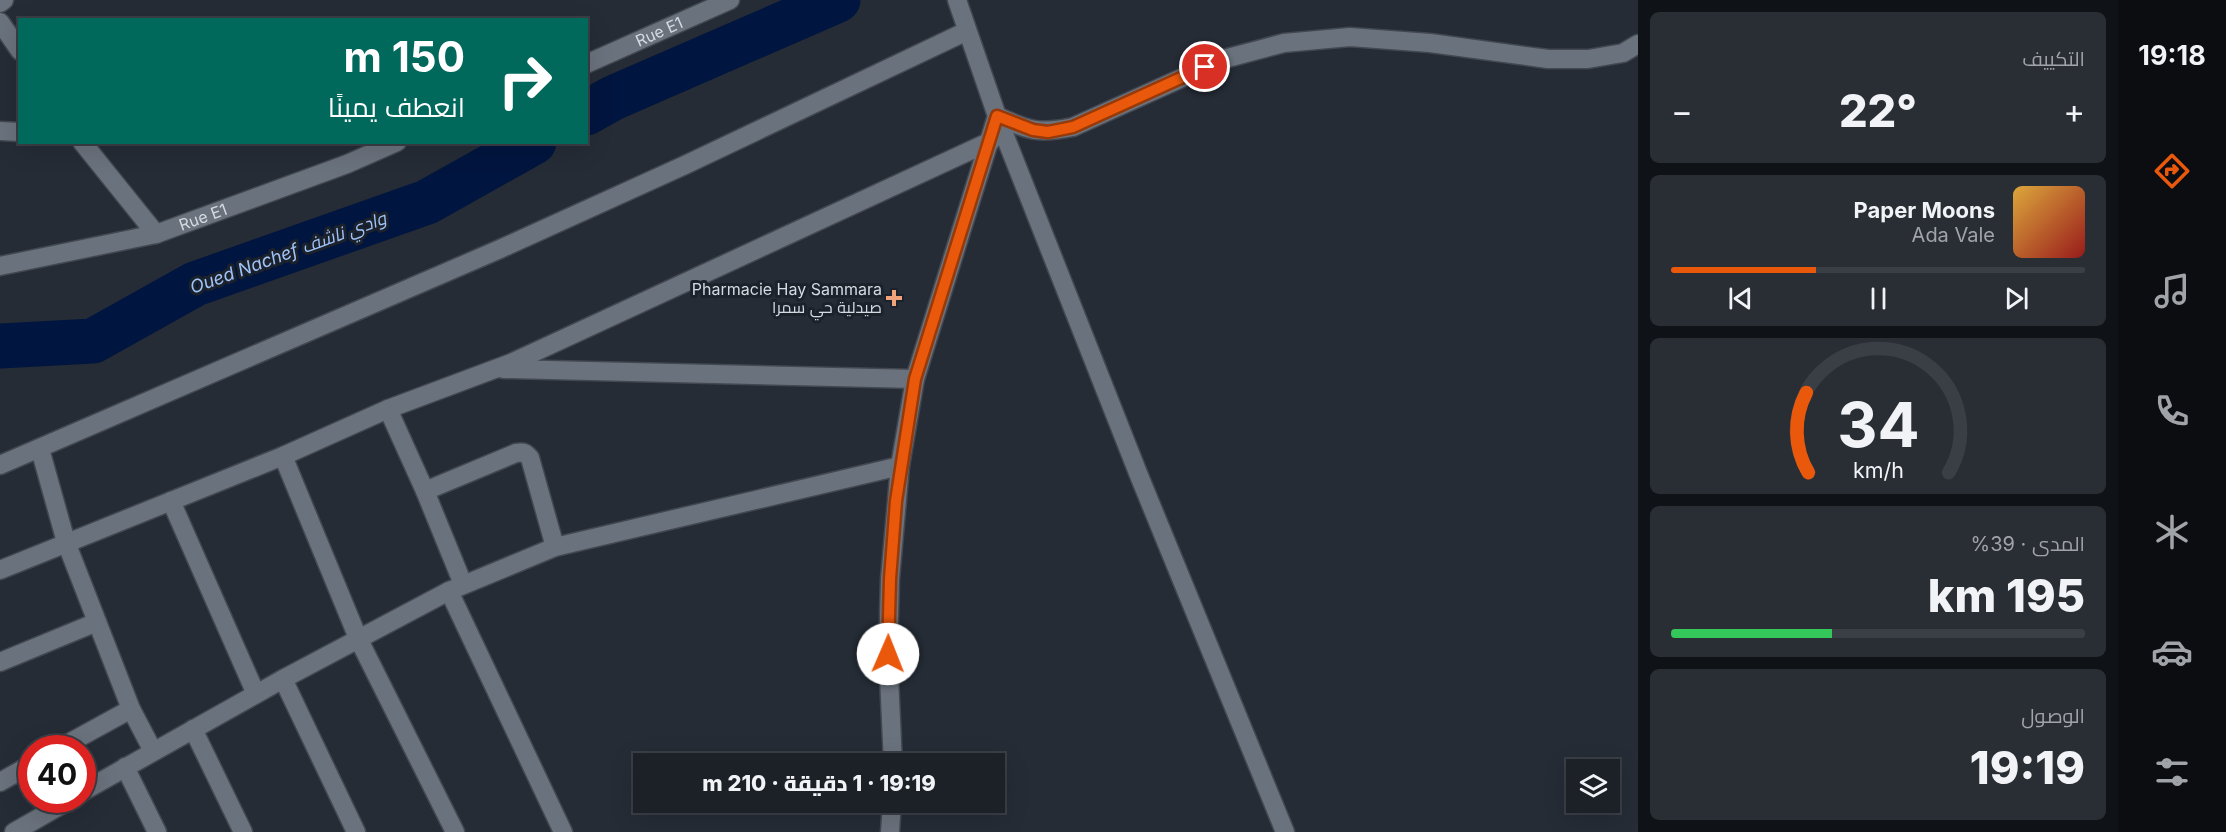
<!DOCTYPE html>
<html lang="ar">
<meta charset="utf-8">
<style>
:root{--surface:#1c2128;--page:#292e34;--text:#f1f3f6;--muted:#a0a3a8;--line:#3a3e45;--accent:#ea580c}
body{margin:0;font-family:Inter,Cairo,sans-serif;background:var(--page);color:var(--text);direction:rtl;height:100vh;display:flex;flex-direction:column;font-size:22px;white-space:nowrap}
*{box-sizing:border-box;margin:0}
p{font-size:20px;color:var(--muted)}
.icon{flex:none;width:33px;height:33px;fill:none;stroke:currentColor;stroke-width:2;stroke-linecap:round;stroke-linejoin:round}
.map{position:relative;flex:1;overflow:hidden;direction:ltr}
.drawer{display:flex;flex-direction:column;gap:12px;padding:12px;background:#0f1216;width:480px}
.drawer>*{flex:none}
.banner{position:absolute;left:18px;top:18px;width:570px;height:126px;border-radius:0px;box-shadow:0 6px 24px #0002,0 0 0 2px var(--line);direction:rtl;background:#00695c;color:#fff;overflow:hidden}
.tools{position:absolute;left:1566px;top:759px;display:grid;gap:12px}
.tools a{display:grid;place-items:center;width:54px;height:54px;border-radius:0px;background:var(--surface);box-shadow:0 6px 24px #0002,0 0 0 2px var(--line);font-size:30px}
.speed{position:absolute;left:18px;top:735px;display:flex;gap:12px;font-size:30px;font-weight:700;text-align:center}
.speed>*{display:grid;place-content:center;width:78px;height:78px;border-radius:50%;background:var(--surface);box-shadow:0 6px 24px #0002,0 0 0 2px var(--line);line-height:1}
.speed .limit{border:9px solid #d22;background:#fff;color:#111}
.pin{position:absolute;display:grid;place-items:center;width:51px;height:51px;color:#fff;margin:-26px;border:3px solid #fff;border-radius:50%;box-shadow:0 2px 6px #0007}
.me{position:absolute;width:66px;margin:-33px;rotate:1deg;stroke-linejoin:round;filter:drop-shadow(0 0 4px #0008)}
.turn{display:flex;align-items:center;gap:21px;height:126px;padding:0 24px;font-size:27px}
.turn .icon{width:78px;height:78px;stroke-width:2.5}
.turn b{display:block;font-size:42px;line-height:51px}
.big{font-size:45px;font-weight:800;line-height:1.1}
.drawer .card{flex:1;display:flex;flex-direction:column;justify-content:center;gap:9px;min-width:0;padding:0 21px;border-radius:9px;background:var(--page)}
.drawer .dial{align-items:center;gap:0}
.dial svg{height:156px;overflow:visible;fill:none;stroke:var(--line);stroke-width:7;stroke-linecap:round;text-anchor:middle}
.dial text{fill:var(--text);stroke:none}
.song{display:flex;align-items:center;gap:18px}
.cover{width:72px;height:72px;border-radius:9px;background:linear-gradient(135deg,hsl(40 70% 55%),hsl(0 70% 35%))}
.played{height:6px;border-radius:3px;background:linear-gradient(90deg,var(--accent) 35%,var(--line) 35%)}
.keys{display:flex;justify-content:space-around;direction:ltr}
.heat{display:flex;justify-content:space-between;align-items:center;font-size:33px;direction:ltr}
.charge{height:9px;border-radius:4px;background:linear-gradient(90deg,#34c759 39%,var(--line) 0)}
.trip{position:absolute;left:633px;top:753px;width:372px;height:60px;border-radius:0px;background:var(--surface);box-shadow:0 6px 24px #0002,0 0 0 2px var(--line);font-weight:800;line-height:60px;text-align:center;direction:rtl}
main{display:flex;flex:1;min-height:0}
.tab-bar{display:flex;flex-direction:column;width:108px;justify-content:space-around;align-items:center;background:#0b0d10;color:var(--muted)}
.tab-bar .icon{width:42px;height:42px}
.tab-bar .current{color:var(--accent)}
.tab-bar b{font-size:27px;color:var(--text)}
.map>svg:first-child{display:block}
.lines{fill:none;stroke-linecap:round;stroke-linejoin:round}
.river{stroke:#00153f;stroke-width:45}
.street-casing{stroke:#424750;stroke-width:21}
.secondary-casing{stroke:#424750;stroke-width:21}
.street{stroke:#6a727d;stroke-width:18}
.secondary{stroke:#6a727d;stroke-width:18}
.route-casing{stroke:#983908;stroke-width:15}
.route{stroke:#ea580c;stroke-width:10}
.poi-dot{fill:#f0a27a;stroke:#1c222c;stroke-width:2}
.labels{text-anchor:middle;stroke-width:6;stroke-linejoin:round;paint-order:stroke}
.street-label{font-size:16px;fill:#d5dae0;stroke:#1c222c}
.poi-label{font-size:16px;fill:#d5dae0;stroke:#1c222c;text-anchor:end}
.water-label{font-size:18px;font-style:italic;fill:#a0c4f9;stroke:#1c222c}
</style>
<main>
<nav class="tab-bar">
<b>19:18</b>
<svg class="icon current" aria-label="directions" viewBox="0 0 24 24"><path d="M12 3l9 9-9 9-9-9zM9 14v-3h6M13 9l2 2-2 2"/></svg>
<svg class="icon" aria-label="music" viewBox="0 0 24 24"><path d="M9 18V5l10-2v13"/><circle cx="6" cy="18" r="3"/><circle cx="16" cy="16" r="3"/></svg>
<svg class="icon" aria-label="phone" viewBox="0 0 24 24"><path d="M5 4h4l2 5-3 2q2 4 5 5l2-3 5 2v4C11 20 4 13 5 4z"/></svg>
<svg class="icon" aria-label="climate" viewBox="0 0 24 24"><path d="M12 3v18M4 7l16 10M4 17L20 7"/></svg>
<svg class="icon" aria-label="car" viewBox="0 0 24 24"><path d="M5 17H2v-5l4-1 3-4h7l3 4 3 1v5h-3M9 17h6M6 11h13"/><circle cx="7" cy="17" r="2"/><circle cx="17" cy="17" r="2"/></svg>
<svg class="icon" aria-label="filters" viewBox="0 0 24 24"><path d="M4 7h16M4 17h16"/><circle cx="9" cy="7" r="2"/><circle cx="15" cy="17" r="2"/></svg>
</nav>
<section class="drawer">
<div class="card"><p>التكييف</p>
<div class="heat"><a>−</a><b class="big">22°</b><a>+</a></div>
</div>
<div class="card">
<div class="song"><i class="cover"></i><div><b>Paper Moons</b><p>Ada Vale</p></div></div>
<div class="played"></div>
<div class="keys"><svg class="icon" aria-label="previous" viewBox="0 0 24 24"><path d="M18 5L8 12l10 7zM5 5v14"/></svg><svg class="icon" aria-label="pause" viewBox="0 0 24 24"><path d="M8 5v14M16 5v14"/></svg><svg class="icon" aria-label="next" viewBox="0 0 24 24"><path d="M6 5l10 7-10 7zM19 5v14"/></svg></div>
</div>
<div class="card dial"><svg viewBox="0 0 100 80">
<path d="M14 69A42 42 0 1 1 86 69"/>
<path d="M14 69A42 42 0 0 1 13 28" stroke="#ea580c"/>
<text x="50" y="56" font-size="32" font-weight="700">34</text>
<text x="50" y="72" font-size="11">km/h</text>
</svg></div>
<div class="card"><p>المدى · 39%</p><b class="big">195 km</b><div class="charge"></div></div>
<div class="card"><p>الوصول</p><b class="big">19:19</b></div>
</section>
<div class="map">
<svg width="1638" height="832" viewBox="0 0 1638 832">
<rect width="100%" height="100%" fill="#252c36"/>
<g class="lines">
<g class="river">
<path d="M586,113L613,98L838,0"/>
<path d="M0,346L93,341L195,284L427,202L534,142"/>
</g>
<defs>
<g id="street">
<path d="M0,3L4,0"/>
<path d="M997,116L1140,478L1285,832"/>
<path d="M997,116C1029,131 1039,134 1073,127L1224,59L1284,43L1350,37L1430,43L1548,59H1588L1623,53L1638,44"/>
<path d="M0,131L20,132"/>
<path d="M0,266L156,234"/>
<path d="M503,369L915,379"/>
<path d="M388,409L425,491L463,584"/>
<path d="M40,449L66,542L131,709L153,751"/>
<path d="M283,456L358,638L455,832"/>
<path d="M0,465L500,249L685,165L967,31"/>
<path d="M425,491L516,453C523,452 525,452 530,458L555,547"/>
<path d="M171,501L256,694"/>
<path d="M0,570L283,456L388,409L511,363L991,141"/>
<path d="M449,591L563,832"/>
<path d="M0,662L97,622"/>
<path d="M283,679L356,832"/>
<path d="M193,729L243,832"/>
<path d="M60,748L131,709"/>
<path d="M125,767L157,832"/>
<path d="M0,782L32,764"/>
<path d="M82,792L283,679L449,591L555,547L900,466"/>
<path d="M14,832L70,800"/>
</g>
<g id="secondary">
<path d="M0,22L20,51"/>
<path id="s1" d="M586,64L730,0"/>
<path id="s2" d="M82,142L156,234L347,164L397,142"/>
<path d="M893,764L888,654L890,579L900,466L915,379L997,116L957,0"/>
<path d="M890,832L892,802"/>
</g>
</defs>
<use href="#street" class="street-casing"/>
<use href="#secondary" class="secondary-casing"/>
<use href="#street" class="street"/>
<use href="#secondary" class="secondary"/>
</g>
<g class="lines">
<defs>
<path id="route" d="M888,654L890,579L896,501L915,379L997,116L1033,130L1048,132L1073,127L1205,67"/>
</defs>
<use href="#route" class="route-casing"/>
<use href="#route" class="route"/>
</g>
<path class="poi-dot" d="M891 289h6v6h6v6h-6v6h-6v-6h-6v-6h6z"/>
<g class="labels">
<g class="street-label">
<text dy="6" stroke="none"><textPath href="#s1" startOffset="80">Rue E1</textPath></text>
<text dy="6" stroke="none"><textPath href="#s2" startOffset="168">Rue E1</textPath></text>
</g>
<g class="poi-label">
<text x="882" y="295">Pharmacie Hay Sammara<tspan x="882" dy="18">صيدلية حي سمرا</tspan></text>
</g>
<g class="water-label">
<text transform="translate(288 253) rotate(-20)" y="6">Oued Nachef وادي ناشف</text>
</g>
</g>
</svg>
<div class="tools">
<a><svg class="icon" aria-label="layers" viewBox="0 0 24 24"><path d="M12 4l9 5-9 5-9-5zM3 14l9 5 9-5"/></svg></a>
</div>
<div class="speed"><div class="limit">40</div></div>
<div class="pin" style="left:1205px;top:67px;background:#d93025"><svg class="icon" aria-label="arrive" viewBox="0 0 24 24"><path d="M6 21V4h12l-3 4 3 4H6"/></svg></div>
<svg class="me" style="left:888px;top:654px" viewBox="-20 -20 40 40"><circle r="19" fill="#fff"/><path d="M0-13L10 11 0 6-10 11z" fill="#ea580c"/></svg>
<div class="trip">19:19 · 1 دقيقة · 210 m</div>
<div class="banner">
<div class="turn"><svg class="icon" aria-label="right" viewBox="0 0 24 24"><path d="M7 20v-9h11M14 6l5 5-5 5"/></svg><div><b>150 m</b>انعطف يمينًا</div></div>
</div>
</div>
</main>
